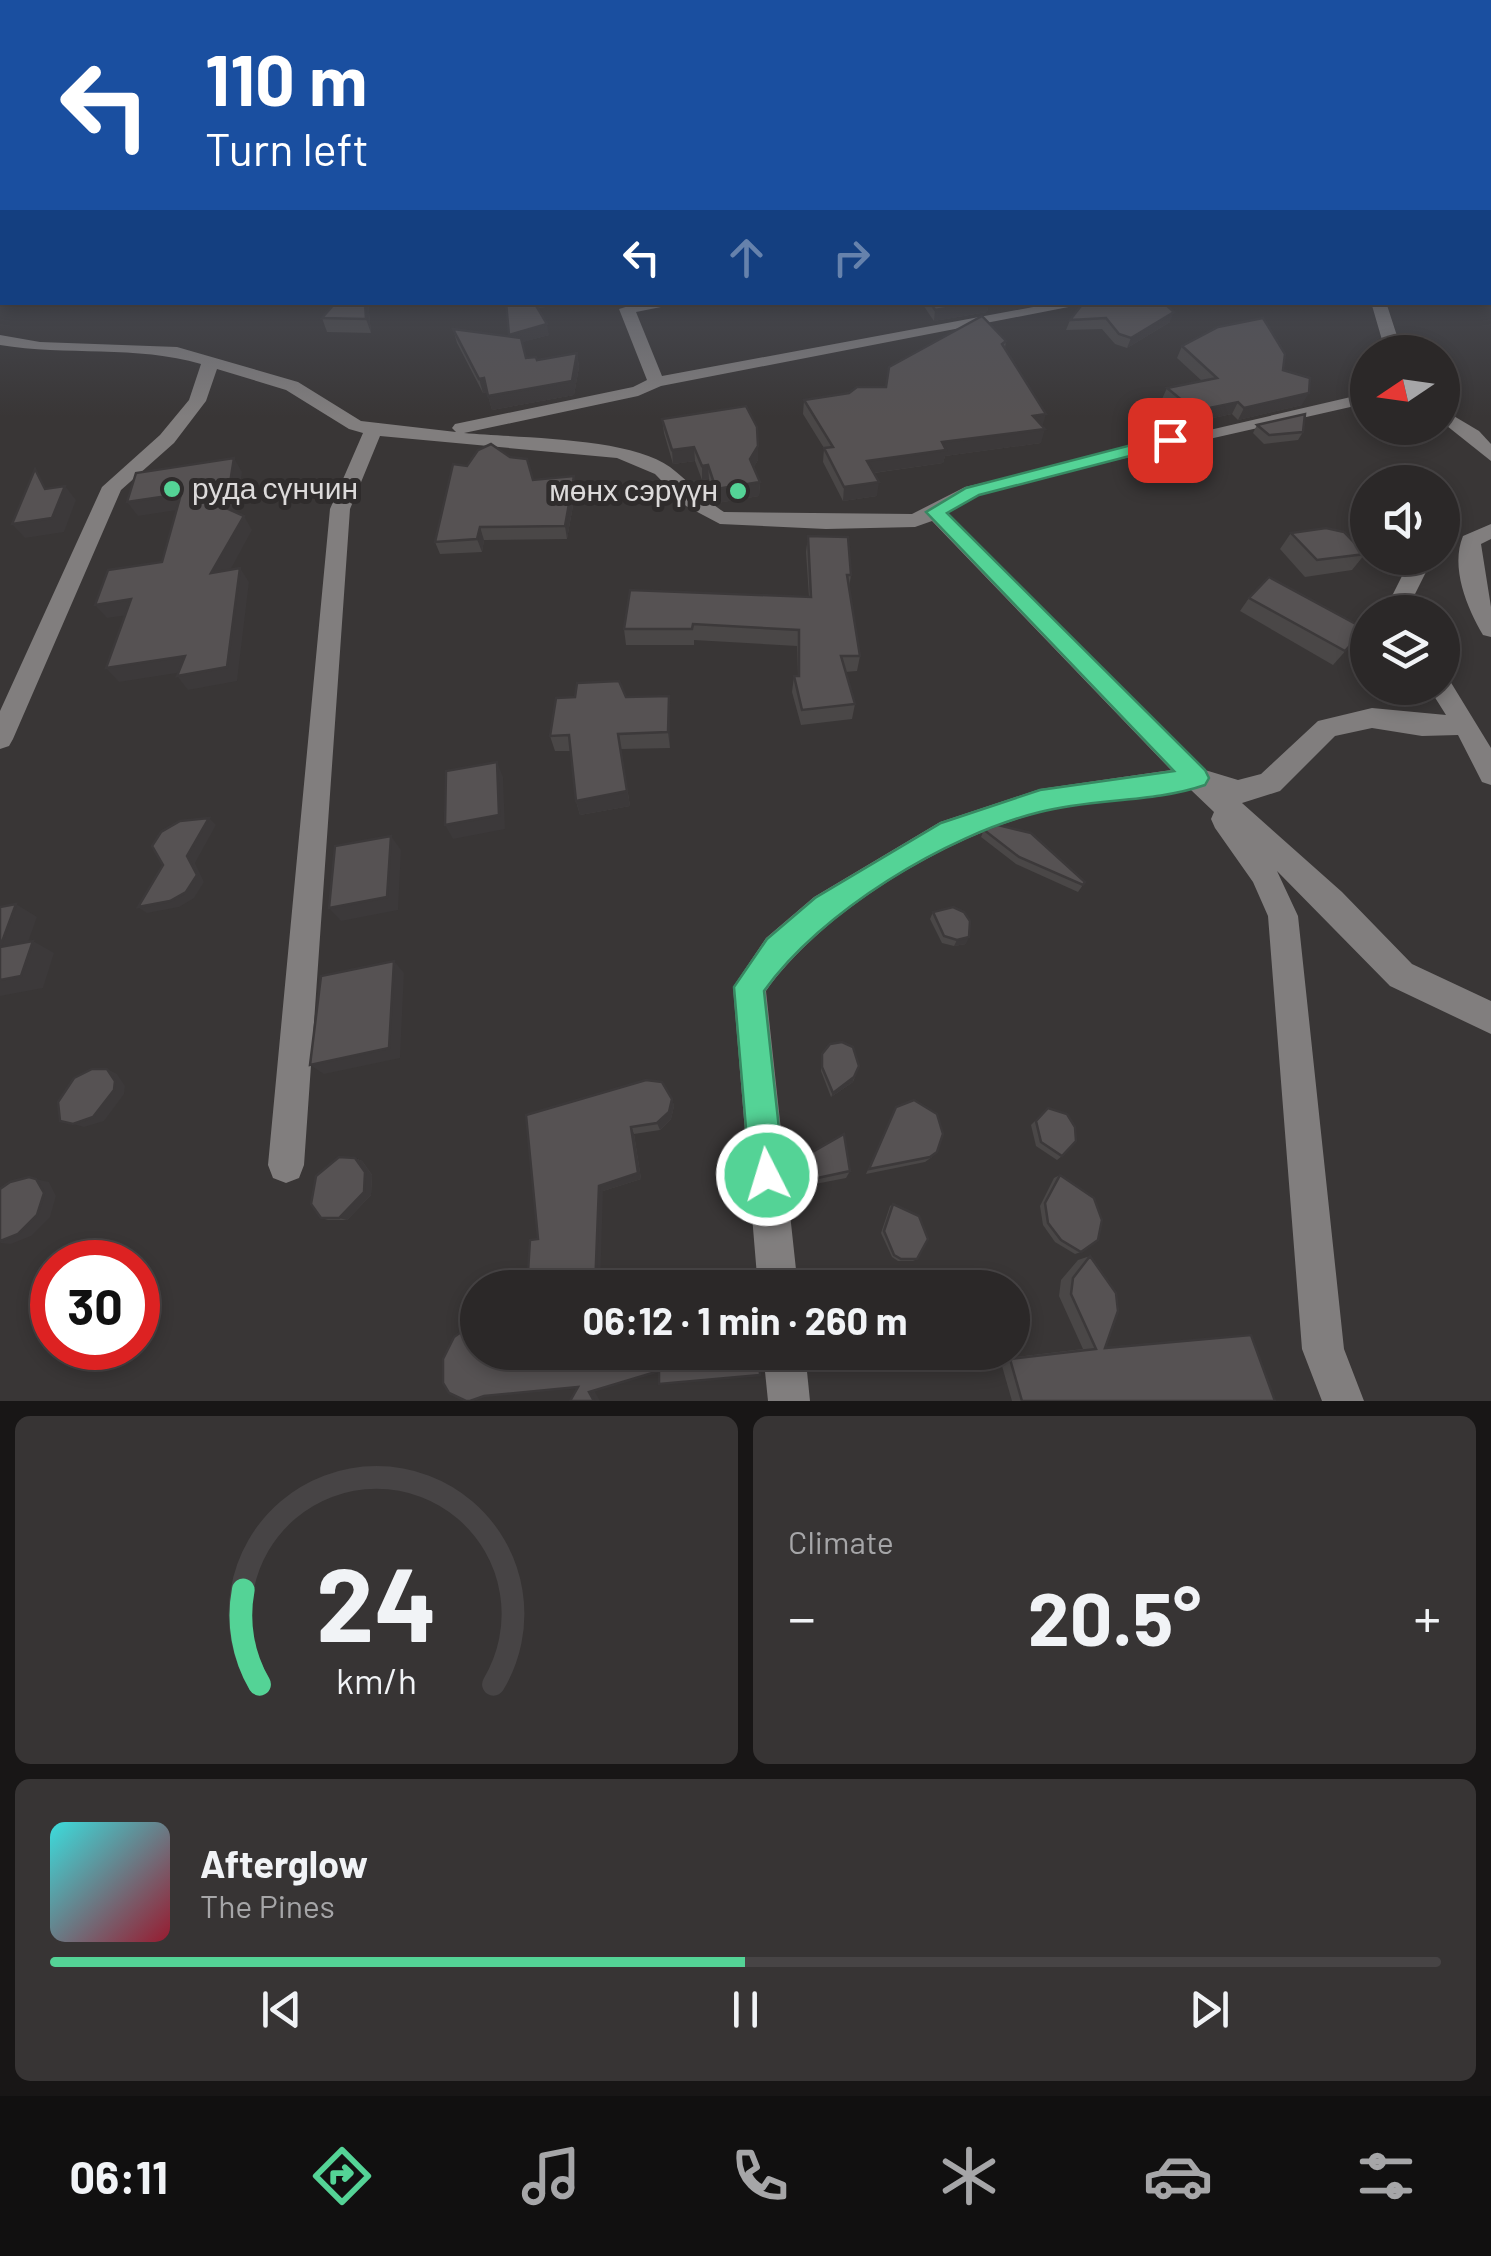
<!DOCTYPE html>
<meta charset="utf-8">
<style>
:root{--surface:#2b2828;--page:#373434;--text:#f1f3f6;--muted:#a6a6a8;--line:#474445;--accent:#54d396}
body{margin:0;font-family:Barlow,sans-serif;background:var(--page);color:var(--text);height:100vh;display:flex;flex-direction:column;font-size:38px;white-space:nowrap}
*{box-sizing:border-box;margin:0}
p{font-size:32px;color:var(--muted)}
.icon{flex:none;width:55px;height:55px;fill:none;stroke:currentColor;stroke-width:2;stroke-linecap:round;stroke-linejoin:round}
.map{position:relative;height:1401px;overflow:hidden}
.sheet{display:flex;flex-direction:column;gap:15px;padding:15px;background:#181616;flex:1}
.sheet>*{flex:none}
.banner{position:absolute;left:0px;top:0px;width:1492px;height:305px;box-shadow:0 5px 15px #0003,0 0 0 2px var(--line);background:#1a4fa0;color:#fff;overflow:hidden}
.needle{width:65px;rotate:257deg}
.buttons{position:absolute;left:1350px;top:335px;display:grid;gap:20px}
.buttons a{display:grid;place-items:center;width:110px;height:110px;border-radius:50%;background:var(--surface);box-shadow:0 5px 15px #0003,0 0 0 2px var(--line);font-size:50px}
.speed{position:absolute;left:30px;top:1240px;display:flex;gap:20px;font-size:50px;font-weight:700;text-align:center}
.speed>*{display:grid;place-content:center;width:130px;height:130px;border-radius:50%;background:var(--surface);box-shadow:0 5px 15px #0003,0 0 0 2px var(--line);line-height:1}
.speed .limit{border:15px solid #d22;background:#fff;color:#111}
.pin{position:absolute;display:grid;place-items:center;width:85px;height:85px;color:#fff;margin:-42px;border-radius:20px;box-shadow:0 5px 15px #0006}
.me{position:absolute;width:110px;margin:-55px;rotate:355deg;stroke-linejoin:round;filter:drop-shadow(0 0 8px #0008)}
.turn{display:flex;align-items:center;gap:35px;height:210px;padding:0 40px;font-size:45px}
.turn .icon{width:130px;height:130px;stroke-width:2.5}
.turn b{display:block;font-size:70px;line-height:85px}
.lanes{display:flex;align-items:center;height:95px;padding:0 40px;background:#0003;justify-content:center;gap:50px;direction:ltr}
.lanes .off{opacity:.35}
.big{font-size:75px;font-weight:700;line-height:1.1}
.sheet .tile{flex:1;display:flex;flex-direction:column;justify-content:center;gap:15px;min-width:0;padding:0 35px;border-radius:15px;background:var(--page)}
.sheet .dial{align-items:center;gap:0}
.dial svg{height:260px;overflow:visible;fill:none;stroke:var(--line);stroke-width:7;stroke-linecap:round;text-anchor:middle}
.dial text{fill:var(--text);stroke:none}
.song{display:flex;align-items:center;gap:30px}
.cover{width:120px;height:120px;border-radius:15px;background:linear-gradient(135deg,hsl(180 70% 55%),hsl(350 70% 35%))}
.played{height:10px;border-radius:5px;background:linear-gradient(90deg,var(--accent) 50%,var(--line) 50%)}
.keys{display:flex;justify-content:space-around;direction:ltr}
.heat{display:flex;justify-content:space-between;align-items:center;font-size:55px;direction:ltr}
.sheet .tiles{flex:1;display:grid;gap:15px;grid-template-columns:1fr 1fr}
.tile:last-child{grid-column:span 2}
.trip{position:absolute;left:460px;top:1270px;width:570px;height:100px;border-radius:50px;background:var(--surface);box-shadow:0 5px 15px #0003,0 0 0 2px var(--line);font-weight:700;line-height:100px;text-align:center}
.menu{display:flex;height:160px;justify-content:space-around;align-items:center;background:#111010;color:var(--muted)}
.menu .icon{width:70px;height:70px}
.menu .active{color:var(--accent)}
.menu b{font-size:45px;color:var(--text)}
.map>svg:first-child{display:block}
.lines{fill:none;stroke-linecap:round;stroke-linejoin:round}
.street{fill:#817e7e;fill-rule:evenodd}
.wall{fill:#4a4747}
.shaded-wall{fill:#3c393a}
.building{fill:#565253;stroke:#3c393a;stroke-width:2.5}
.route{fill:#54d396;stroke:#378962;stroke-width:2.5}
.poi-dot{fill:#54d396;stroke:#2f2c2c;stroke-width:4}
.labels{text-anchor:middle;stroke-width:10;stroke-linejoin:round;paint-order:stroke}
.far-poi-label{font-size:30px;fill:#dcdada;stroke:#2f2c2c;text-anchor:start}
</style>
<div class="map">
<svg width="1491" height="1401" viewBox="0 0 1491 1401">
<rect width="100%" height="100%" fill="#393636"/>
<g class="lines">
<g class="street">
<rect x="0" y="225" width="2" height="8"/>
<path d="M642,302H686L636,312L662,376L1060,302H1094L661,386L638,396L464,433C516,438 630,437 670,467C690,482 703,499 724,512L912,514L965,487L1368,393V403L1077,469L979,495L948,513L1205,770L1238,780L1261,774L1318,721L1372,708L1446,715L1429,688H1442V679L1450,681L1491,748V785L1482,782L1458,735L1422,736L1372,728L1335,736L1280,791L1242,803L1342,892L1412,964L1491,1001V1034L1390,986L1277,871L1298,916L1344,1349L1364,1401H1322L1302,1349L1268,916L1253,882L1215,828L1211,819L1214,812L1191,790C1141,798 1087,800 1038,813C943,839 823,911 766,991L798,1288H758L733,987L766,938L814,897L940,822L1040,789L1171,770L932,521L915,527L826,529L720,524L686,506L655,474L617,458L380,436L350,509L304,1165L299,1178L286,1183L273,1178L268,1165L330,509L363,433L349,429L286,390L217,369L206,401L174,443L121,490L13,739L9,746L0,749V711L102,487L160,435L189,400L201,364C137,345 66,356 0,345V335L40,342L177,347L298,382L361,421L456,432L452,428L455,424L633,387L647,380L619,309Z"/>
<path d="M1371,302H1386L1398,339L1407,352H1391L1382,340Z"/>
<path d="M1442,409L1479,431L1491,444V461L1442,422Z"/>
<path d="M1491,524V539L1481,544L1491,607V637L1483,635C1467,608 1450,567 1463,536Z"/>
<path d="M1442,554L1445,558L1427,570L1413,598L1419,612H1397L1391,598L1410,560L1442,558Z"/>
<path d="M763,1352H805L810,1401H768Z"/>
</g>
</g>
<g class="wall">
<path d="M368,302L371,333L327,332L322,318Z"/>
<path d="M506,302L574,304L537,308L549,335L522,342L526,358L537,360L577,353L579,367L574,395L492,410L487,392L483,393L457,343L453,329L510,336Z"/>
<path d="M921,302H989L987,312L934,321Z"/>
<path d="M1084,302L1170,322L1127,348L1115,344L1102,329L1066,330L1070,320Z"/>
<path d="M1006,341L1005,348L1042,426L1041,443L945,456L943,463L874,473L877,496L843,501L823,462L824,448L803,414L804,400L886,387Z"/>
<path d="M1182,346L1283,370L1302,405L1238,420L1232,414L1189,423L1162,399L1167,388L1202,381L1177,358Z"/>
<path d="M662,419L758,460L753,468L760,482L759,496L717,503L709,479L702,480L695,461L673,464L664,433Z"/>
<path d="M1257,425L1303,432L1298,440L1264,444L1253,433Z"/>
<path d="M533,480L576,489L567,539L484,540L482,552L440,554L435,542Z"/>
<path d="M1291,533L1365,554L1352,570L1305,577L1280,549Z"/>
<path d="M808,536L851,575L849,588L860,656L857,671L845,672L855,704L852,719L801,725L792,692L794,676H798L797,646L694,640V645H626L624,629L809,597L806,552Z"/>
<path d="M1249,598L1365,629L1333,665L1240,611Z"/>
<path d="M626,697L670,711V748L621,749L630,806L580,815L576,801L571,751H555L550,736Z"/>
<path d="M984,830L1085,882L1078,892L1016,864L981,837Z"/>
<path d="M933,912L966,944L954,946L942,943L930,919Z"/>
<path d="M822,1054L859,1066L853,1082L831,1097L821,1071Z"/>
<path d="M672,1099L674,1106L671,1119L660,1130L634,1134L641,1179L603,1191L538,1239L526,1115Z"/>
<path d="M896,1107L932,1157L925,1162L866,1174Z"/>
<path d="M1048,1108L1062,1156L1057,1160L1036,1146L1031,1125Z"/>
<path d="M809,1154L850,1171L846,1178L810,1185L807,1160Z"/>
<path d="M355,1158L362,1161L372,1175L371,1195L347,1220H328L321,1218Z"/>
<path d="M1060,1175L1081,1252L1075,1254L1055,1242L1043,1225L1040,1206L1054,1178Z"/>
<path d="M893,1204L917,1259L913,1261H898L892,1257L881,1233L890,1206Z"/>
<path d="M1090,1256L1106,1347L1251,1335L1275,1401H1012L1000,1359L1083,1349L1059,1296L1061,1280L1078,1260Z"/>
</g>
<g class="shaded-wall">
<path d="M365,302H368L371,333L366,319Z"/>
<path d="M533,302H574V304L534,308Z"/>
<path d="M983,302H989L987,312L934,321L935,310Z"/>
<path d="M1174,312L1170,322L1127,348L1131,338Z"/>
<path d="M547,324L549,335L512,345L509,335Z"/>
<path d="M577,353L579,367L574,395L492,410L488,396Z"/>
<path d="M484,378L488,392L483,393L479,379Z"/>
<path d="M1309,393L1302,405L1238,420L1244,408Z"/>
<path d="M1238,402L1232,414L1189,423L1195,411Z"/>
<path d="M1046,414L1042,428L1033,416Z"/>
<path d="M1045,429L1041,443L945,456L943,463L865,474L867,461L942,442Z"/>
<path d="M758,446V460L750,473V459Z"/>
<path d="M694,447L695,461L673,464L672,450Z"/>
<path d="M234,458L242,472L235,522L226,508Z"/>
<path d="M708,465L709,479L702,480V466Z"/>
<path d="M574,476L576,489L567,539L565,526Z"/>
<path d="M760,482L759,496L717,503L716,489Z"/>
<path d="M879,482L877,496L843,501L844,487Z"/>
<path d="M65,486L76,500L64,532L25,538L12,524Z"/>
<path d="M181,494L190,508L138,516L127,502Z"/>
<path d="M244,516L252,530L221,587L211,573Z"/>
<path d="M480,527L484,540L482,552L477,539Z"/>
<path d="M240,568L249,582L237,681L188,690L177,676Z"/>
<path d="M131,599L143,613L107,618L95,605Z"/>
<path d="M185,656L196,670L119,682L106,668Z"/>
<path d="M669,696L670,711V748L668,732Z"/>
<path d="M618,734L630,806L580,815L576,801Z"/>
<path d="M497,762L503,777L505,829L453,839L445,825Z"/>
<path d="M209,818L216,825L195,863L204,882L194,898L179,907L147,913L138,907L187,856Z"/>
<path d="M391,836L401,850L398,910L341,921L329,908Z"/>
<path d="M16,904L37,917L22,959L0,947Z"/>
<path d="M969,937L966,944L954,946L957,940Z"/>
<path d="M33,941L54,953L43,988L0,996V980Z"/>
<path d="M394,961L404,973L400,1058L324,1074L310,1065Z"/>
<path d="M107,1069L117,1074L125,1086L124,1094L104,1121L84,1127L73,1124Z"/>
<path d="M854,1077L853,1082L831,1097L833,1093Z"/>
<path d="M672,1099L674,1106L671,1119L660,1130L657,1123Z"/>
<path d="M631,1127L634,1134L641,1179L603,1191L600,1288H595L599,1186Z"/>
<path d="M355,1158L362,1161L372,1175L371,1195L347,1220L339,1218Z"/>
<path d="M36,1179L49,1182L56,1196L50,1217L31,1236L11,1244L0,1243Z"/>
<path d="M594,1390L600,1401H594L589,1392Z"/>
</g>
<g class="building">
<path d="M336,302H365L366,319L322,318Z"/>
<path d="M506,302H534L547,324L509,335Z"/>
<path d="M930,302H983L935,310Z"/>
<path d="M1084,302H1163L1174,312L1131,338L1119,334L1106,318L1070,320Z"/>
<path d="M982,316L1006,341L1002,344L1046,414L1033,416L1045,429L942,442L946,450L867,461L879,482L844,487L824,448L833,447L804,400L849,393L857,387H886L889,367Z"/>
<path d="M1263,318L1285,354L1283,370L1310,378L1309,393L1244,408L1238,402L1195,411L1167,388L1217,378L1182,346L1218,327Z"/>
<path d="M453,329L521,338L526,358L536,357L537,360L577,353L572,381L488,396L484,378L479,379Z"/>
<path d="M746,406L757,427L758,446L750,459L760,482L716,489L708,465L702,466L694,447L672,450L662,419Z"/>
<path d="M1305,414L1303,432L1269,435L1257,425Z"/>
<path d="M491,444L510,457L527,459L533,480L574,476L565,526L480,527L477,539L435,542L453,464L467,466L478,450Z"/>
<path d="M234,458L226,508L244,516L211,573L240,568L227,667L177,676L185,656L106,668L131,599L95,605L108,570L162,562L181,494L127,502L136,473Z"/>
<path d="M35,469L45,489L65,486L52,518L12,524Z"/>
<path d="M1326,528L1344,532L1365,554L1317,560L1291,533Z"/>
<path d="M808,536L848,537L851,575H847L860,656H841L855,704L802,710L794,676H799V630L693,624L692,629H624L630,590L811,597Z"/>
<path d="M1269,577L1365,629L1345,651L1249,598Z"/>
<path d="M619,681L626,697L669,696L668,732L618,734L627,791L576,801L569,735L550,736L556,698L575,697L577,683Z"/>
<path d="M497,762L499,815L445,825L446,771Z"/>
<path d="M209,818L187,856L197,875L186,892L170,901L138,907L163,865L152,846L161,832L180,821Z"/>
<path d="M998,825L1031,833L1085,882L1083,885L1019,857L984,830Z"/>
<path d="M391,836L387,897L329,908L335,846Z"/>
<path d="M16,904L0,947V907Z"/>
<path d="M953,907L964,912L970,921L969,937L957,940L944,936L933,912Z"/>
<path d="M33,941L21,976L0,980V947Z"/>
<path d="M394,961L389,1048L310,1065L321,976Z"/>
<path d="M842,1042L853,1047L859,1066L854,1077L833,1093L822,1067V1054L830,1044Z"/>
<path d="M92,1069H107L115,1081L114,1090L93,1117L73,1124L60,1121L58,1102L74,1078Z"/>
<path d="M646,1080L662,1082L672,1099L669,1112L657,1123L631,1127L638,1173L599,1186L595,1288H527L530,1240L538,1239L526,1115Z"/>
<path d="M914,1100L937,1114L943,1134L937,1152L930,1157L869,1169L896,1107Z"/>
<path d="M1048,1108L1067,1114L1075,1127L1076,1141L1062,1156L1041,1142L1036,1121Z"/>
<path d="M844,1134L850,1171L813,1179L809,1154Z"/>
<path d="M339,1157L355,1158L365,1172L364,1192L339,1218H321L311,1204L316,1176Z"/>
<path d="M1060,1175L1094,1198L1102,1220L1098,1240L1081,1252L1061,1240L1048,1223L1045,1203Z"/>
<path d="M29,1177L36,1179L44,1193L37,1215L18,1234L0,1241V1189L10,1182Z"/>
<path d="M893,1204L919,1216L928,1239L917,1259H901L894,1255L884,1231Z"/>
<path d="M1090,1256L1116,1293L1118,1311L1105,1348L1251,1335L1275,1401H1022L1010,1359L1096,1349L1071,1294L1073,1278Z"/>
<path d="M472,1324L478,1325V1352H759L760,1375L659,1384V1371L589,1392L594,1401H570L578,1387L484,1396L470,1401H466L449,1393L443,1383V1359L454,1337Z"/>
</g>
<linearGradient id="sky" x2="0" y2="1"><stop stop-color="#1f1e1e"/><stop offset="0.53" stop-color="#4e525d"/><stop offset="1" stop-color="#4e525d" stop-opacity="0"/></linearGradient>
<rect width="1491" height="417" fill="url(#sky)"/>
<path class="route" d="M1170,435L1176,437V444L979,495L947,513L1205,770L1209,778L1205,785C1153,803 1093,798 1040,812C946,835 820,912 764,991L784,1175L779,1187L767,1192L755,1187L750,1175L734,987L767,939L815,898L941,823L1040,790L1174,771L926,512L966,488Z"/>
<g class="poi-dot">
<circle cx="172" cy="489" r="10"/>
<circle cx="738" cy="491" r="10"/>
</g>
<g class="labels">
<g class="far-poi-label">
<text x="192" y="499">руда сүнчин</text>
<text x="718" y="501" text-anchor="end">мөнх сэрүүн</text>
</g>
</g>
</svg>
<div class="buttons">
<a><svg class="needle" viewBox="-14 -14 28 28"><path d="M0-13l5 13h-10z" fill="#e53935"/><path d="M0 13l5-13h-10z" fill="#a6a6a8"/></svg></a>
<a><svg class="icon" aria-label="sound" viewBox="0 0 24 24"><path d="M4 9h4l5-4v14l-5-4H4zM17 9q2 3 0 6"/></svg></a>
<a><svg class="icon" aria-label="layers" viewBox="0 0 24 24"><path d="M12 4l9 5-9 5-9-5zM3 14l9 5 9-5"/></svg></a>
</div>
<div class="speed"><div class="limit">30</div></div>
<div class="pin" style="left:1170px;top:440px;background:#d93025"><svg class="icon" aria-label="arrive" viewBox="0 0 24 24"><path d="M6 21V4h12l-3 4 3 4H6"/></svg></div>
<svg class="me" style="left:767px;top:1175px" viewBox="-20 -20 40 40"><circle r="17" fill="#54d396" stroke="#fff" stroke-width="3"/><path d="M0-11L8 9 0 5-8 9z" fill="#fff"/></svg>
<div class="trip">06:12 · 1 min · 260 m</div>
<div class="banner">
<div class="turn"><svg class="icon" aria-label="left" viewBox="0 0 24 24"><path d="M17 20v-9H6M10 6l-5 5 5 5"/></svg><div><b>110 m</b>Turn left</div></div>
<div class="lanes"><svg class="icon" aria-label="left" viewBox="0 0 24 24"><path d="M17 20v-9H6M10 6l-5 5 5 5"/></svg><svg class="icon off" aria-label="ahead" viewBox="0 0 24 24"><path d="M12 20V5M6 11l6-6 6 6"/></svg><svg class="icon off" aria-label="right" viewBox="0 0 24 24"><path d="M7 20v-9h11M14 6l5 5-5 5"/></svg></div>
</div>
</div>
<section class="sheet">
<div class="tiles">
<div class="tile dial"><svg viewBox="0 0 100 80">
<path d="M14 69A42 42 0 1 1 86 69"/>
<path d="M14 69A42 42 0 0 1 9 40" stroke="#54d396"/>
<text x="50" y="56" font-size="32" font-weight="700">24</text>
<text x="50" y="72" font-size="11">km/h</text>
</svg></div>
<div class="tile"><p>Climate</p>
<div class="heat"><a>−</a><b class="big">20.5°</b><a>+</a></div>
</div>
<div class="tile">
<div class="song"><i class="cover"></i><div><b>Afterglow</b><p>The Pines</p></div></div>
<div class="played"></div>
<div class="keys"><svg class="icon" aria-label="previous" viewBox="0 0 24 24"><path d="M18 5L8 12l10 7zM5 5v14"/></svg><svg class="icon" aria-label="pause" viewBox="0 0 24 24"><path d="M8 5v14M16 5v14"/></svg><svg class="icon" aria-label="next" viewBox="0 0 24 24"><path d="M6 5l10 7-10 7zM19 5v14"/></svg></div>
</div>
</div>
</section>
<nav class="menu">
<b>06:11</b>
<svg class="icon active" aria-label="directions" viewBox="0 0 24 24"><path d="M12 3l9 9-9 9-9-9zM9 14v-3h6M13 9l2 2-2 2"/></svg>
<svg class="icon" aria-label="music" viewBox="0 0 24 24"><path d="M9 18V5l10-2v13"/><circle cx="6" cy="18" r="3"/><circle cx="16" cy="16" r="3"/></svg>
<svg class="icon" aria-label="phone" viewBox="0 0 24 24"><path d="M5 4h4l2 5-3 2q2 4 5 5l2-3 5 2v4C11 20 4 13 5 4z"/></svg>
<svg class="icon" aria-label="climate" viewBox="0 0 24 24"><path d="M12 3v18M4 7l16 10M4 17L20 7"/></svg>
<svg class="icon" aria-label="car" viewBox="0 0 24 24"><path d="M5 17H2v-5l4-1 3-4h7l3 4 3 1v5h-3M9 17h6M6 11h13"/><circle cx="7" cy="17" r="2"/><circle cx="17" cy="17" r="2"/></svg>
<svg class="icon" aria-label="filters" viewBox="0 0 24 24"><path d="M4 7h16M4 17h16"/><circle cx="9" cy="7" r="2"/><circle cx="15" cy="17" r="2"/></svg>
</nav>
